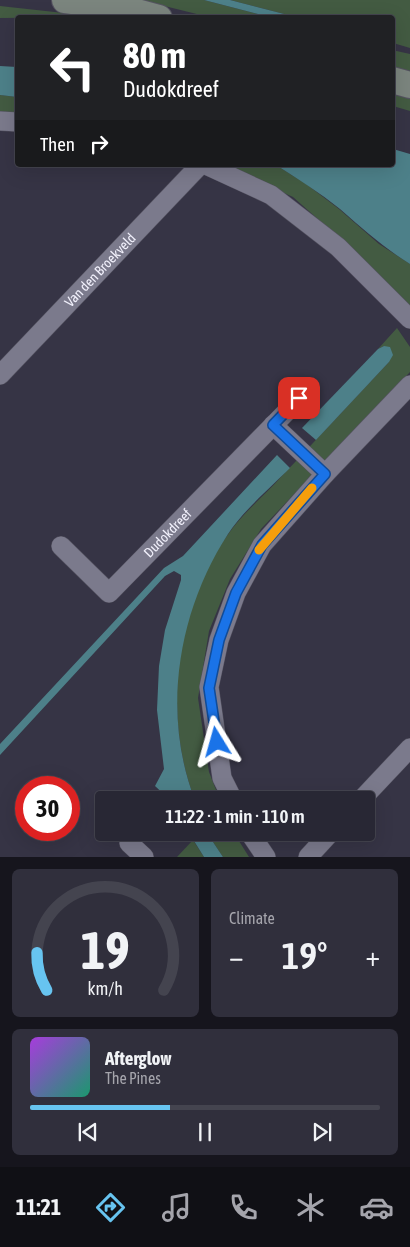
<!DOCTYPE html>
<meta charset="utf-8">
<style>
:root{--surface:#282734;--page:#302f3c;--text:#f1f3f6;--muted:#a5a5ac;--line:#44444f;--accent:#67c4f0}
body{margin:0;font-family:"Asap Condensed",sans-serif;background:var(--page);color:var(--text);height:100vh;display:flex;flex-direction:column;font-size:19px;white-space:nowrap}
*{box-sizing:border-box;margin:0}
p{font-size:16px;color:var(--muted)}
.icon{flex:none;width:28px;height:28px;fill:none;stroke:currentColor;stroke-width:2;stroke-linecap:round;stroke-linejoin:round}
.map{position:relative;height:857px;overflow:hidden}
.drawer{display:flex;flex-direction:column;gap:12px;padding:12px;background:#16151d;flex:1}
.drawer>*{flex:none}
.top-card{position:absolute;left:15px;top:15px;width:380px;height:152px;border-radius:5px;box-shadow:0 5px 20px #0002,0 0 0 1px var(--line);background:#202124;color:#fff;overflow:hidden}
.speed{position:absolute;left:15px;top:776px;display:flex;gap:10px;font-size:25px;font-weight:700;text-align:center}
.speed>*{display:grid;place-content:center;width:65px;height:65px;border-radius:50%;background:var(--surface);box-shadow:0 5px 20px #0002,0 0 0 1px var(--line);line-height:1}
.speed .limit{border:8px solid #d22;background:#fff;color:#111}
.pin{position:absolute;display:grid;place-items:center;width:42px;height:42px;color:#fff;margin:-21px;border-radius:10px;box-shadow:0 2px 8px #0006}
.me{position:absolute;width:55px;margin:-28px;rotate:352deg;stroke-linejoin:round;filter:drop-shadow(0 0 4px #0008)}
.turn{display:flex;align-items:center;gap:18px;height:105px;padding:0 25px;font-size:22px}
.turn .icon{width:65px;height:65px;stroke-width:2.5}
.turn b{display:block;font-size:35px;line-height:42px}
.then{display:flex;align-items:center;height:48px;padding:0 25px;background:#0003;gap:10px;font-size:19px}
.big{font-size:38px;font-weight:600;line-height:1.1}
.drawer .card{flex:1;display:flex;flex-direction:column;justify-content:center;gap:8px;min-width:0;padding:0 18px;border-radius:8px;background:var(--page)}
.drawer .dial{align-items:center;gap:0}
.dial svg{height:130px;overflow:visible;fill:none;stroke:var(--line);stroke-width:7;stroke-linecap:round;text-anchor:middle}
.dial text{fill:var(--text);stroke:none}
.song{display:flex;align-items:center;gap:15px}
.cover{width:60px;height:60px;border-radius:8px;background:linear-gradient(135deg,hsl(280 70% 55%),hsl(160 70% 35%))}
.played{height:5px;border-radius:2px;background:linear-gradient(90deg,var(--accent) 40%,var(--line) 40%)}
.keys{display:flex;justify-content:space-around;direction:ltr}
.heat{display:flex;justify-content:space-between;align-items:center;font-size:28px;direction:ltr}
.drawer .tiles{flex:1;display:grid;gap:12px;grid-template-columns:1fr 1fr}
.card:last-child{grid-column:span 2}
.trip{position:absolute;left:95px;top:791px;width:280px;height:50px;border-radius:5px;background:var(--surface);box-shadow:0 5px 20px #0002,0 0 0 1px var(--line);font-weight:600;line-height:50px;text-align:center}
.dock{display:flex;height:80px;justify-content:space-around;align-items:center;background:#101015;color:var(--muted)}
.dock .icon{width:35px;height:35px}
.dock .selected{color:var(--accent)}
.dock b{font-size:22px;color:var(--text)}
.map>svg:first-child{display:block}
.green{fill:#435b42}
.water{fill:#4d8089}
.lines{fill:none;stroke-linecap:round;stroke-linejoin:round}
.minor-casing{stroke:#555361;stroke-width:20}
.secondary-casing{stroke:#555361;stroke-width:28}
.minor{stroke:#7b7a8c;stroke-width:19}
.secondary{stroke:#7b857e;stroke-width:26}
.route-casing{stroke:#114b97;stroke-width:12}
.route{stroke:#1a73e8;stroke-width:9}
.slow{stroke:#f59e0b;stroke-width:9}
.labels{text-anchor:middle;stroke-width:5;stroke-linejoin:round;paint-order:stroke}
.street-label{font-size:14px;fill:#f2f1fc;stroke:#1e1d24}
</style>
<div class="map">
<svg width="410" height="857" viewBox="0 0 410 857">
<rect width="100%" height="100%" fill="#363445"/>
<g class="green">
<path d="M140,0H204L270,17H209Z"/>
<path d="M230,0H410V48L393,43L392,18L296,17Z"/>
<path d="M0,6L100,17L0,18Z"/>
<path d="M392,50L410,54V71L393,67Z"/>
<path d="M392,94L410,99V111L393,106Z"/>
<path d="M0,95L17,97V118L0,117Z"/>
<path d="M222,165H276L306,184L339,209L379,244L410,264V308L355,252L293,197Z"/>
<path d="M397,328L410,347V372L261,529L230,579L209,631L198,698L209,772L220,800H195C162,716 175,606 229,533C243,513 264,496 280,478C317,439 353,400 389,362L384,346L378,349Z"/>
<path d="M207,833H234L249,857H223Z"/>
<path d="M193,840L204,857H177Z"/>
</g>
<g class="water">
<path d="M204,0H230L296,17H270Z"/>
<path d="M0,66L17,67V97L0,95Z"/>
<path d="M393,149L410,154V264C384,248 363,229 340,209C320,193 298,179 276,165H392Z"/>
<path d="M384,346L390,347L393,355L389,362L316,440L302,428L378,349Z"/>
<path d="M277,455L290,468C271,487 242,512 228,534C178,611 161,713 195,800H170L155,786L164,769L157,710L159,666L165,630L181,580V575L174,571L165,576L0,755V744L164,568L183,556Z"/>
<path d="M189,833H207L223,857H204Z"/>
</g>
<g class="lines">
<defs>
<g id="minor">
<path d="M0,121L18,122"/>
<path d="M206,165L271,195L338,247L410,319"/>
<path id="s1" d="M0,375L200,165"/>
<path d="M273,425L325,474"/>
<path id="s2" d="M61,546L109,593L299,399"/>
<path d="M233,800L222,778L209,687L219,640L236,593L262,545L325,474L410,385"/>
<path d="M361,800L410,748"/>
<path d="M249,832L266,857"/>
<path d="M129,843L144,857"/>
<path d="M308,857L331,832"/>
</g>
<g id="secondary">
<path d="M65,0L118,7L159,18"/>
<path d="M392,80L410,85"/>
</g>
</defs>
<use href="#minor" class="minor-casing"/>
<use href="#secondary" class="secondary-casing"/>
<use href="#minor" class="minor"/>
<use href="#secondary" class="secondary"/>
</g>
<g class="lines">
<defs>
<path id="route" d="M217,742L209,688L219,640L236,593L262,545L325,474L273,425L299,398"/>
</defs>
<use href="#route" class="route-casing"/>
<use href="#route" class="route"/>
<path class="slow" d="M259,550L312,488"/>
</g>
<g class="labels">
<g class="street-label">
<text dy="5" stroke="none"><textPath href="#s1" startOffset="145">Van den Broekveld</textPath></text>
<text dy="5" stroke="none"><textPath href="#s2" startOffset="151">Dudokdreef</textPath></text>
</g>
</g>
</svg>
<div class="speed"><div class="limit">30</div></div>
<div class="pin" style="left:299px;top:398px;background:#d93025"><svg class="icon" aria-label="arrive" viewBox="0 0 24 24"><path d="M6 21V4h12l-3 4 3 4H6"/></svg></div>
<svg class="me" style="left:217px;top:742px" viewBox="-20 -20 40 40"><path d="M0-17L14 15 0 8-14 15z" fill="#1a73e8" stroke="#fff" stroke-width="4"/></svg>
<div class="trip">11:22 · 1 min · 110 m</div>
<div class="top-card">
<div class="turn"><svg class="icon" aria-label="left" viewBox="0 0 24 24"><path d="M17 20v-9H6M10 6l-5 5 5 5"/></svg><div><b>80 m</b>Dudokdreef</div></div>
<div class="then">Then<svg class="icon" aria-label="right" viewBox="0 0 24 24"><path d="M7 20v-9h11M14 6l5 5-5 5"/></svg></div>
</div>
</div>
<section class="drawer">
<div class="tiles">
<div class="card dial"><svg viewBox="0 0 100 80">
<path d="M14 69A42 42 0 1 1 86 69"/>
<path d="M14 69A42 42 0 0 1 8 46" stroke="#67c4f0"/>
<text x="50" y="56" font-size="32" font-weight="700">19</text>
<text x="50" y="72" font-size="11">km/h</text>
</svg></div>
<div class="card"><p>Climate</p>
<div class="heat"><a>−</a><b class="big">19°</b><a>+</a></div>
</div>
<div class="card">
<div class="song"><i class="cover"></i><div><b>Afterglow</b><p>The Pines</p></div></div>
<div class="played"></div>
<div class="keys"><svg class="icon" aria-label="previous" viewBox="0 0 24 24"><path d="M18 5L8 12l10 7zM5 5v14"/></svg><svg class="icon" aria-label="pause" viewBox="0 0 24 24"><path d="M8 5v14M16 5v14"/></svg><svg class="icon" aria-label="next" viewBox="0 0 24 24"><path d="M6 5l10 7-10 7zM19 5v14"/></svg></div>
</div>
</div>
</section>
<nav class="dock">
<b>11:21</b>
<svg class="icon selected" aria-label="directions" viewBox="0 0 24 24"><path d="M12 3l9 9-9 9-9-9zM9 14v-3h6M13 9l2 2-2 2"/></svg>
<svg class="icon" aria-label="music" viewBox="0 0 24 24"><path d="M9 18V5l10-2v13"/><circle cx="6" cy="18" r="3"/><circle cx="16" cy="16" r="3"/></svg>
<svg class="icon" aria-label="phone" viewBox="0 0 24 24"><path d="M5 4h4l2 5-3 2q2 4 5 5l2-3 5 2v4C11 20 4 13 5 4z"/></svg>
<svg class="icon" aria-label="climate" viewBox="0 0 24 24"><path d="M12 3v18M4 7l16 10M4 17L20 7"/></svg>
<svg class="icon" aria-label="car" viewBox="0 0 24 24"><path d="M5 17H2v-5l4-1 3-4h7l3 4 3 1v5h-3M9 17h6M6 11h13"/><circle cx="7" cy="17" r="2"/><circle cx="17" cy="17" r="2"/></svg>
</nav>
